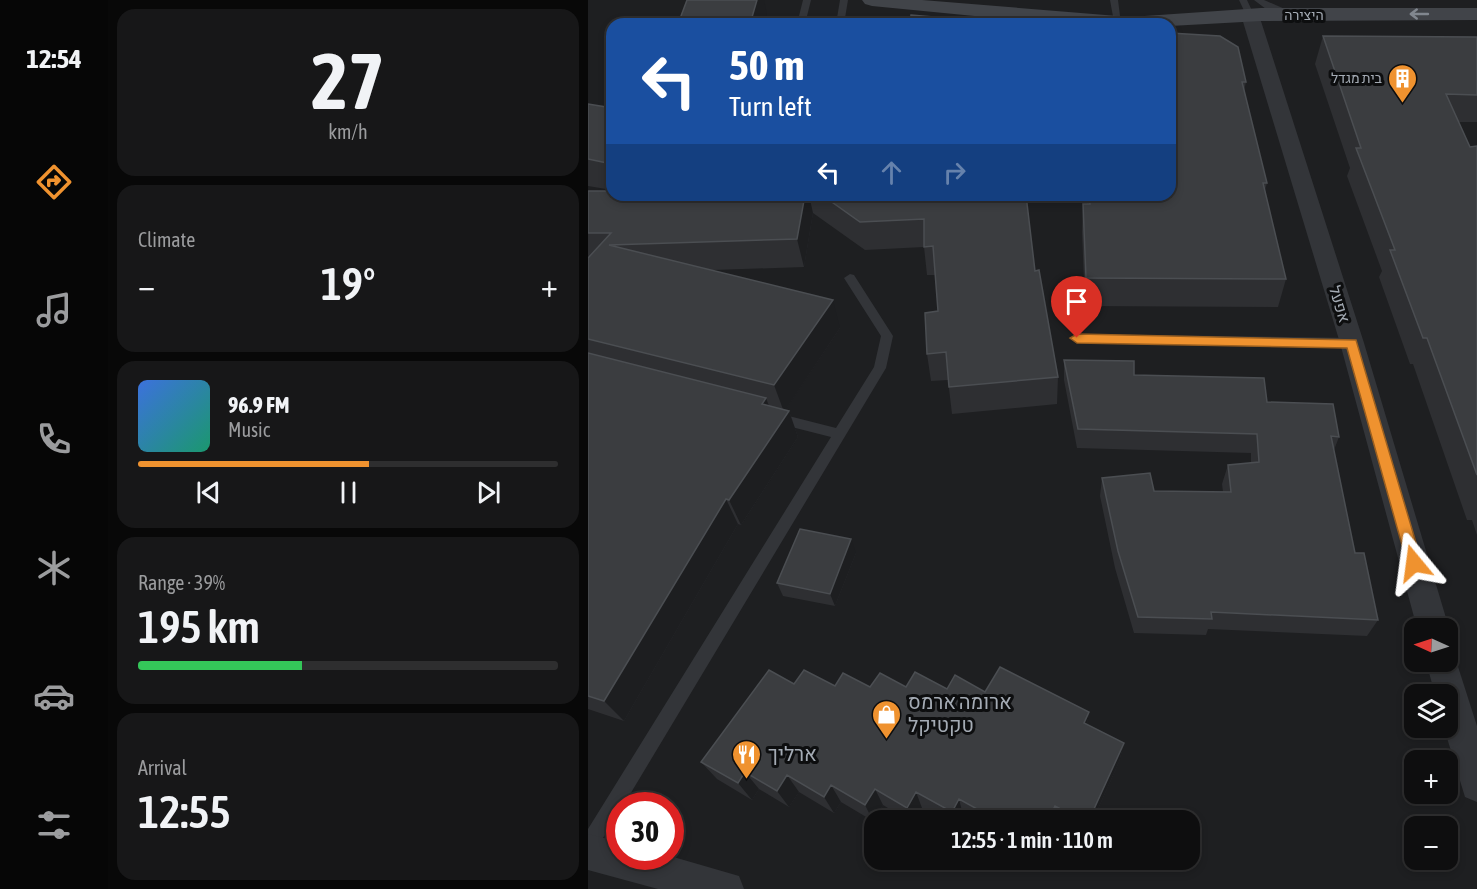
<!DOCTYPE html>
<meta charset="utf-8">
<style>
:root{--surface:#0e0e0f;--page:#171718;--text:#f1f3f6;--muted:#9b9c9e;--line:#2e2e2f;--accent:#ef922f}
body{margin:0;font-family:"Asap Condensed",Heebo,sans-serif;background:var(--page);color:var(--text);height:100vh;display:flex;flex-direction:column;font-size:22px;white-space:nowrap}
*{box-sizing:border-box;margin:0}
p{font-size:20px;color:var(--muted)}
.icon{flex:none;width:33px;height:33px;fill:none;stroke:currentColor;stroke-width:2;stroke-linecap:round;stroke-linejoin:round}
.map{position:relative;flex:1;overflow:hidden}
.sheet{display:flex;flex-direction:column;gap:9px;padding:9px;background:#080808;width:480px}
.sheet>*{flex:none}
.top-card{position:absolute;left:18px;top:18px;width:570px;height:183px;border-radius:18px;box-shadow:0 3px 9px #0003,0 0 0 2px var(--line);background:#1a4fa0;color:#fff;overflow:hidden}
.needle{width:39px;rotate:273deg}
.tools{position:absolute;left:816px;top:618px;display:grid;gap:12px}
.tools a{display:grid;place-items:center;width:54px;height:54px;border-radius:12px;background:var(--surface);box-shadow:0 3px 9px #0003,0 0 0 2px var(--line);font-size:30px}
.speed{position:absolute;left:18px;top:792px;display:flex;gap:12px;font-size:30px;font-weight:700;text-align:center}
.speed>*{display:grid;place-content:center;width:78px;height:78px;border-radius:50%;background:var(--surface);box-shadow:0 3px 9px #0003,0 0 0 2px var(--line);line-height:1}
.speed .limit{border:9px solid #d22;background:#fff;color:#111}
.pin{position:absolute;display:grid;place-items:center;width:51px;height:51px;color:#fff;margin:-62px -26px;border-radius:50% 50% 50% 0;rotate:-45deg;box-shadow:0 0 6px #0007}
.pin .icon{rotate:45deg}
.me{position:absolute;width:66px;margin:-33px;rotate:344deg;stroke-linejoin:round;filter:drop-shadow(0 0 4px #0008)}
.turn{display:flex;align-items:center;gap:21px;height:126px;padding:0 24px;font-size:27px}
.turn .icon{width:78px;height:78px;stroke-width:2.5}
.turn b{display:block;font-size:42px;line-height:51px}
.lanes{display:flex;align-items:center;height:57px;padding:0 24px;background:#0003;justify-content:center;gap:30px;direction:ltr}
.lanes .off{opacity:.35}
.big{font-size:45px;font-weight:600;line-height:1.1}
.sheet .card{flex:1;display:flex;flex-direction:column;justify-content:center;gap:9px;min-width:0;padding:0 21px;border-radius:18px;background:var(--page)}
.sheet .dial{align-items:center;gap:0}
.dial b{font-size:78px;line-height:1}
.song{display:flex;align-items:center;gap:18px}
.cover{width:72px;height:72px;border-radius:9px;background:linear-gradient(135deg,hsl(220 70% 55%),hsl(160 70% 35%))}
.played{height:6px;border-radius:3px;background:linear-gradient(90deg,var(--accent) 55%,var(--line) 55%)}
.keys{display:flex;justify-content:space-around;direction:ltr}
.heat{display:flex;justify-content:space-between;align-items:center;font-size:33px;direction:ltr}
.charge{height:9px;border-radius:4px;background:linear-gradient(90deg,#34c759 39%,var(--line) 0)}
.trip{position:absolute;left:276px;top:810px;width:336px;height:60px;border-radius:18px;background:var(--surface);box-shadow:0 3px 9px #0003,0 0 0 2px var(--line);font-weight:600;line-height:60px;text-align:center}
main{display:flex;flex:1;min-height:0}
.dock{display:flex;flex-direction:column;width:108px;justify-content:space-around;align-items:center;background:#060606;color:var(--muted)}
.dock .icon{width:42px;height:42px}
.dock .on{color:var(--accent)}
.dock b{font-size:27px;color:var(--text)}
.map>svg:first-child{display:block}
.built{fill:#1e1f21;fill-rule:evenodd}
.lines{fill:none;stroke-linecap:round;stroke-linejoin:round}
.lane{fill:#333539;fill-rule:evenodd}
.street{fill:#333539;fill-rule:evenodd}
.secondary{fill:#414449;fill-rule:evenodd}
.wall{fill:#2e2f32}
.shaded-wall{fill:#1d1e20}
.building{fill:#3b3d40;stroke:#4b4e52;stroke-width:1.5}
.oneway{stroke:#81878f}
.route{fill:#ef922f;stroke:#9b5f1f;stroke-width:1.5}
.labels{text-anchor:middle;stroke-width:6;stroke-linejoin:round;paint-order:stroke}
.far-street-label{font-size:14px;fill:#a4abb4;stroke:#0d0e0f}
.far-poi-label{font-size:14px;fill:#a4abb4;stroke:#0d0e0f;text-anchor:end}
.street-label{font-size:16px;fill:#a4abb4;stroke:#0d0e0f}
.near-poi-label{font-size:20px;fill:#a4abb4;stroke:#0d0e0f;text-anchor:start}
</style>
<main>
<nav class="dock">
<b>12:54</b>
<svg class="icon on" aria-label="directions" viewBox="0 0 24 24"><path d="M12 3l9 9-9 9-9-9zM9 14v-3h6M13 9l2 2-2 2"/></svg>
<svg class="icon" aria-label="music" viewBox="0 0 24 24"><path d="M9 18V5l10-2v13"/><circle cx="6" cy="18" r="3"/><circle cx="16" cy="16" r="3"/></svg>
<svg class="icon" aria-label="phone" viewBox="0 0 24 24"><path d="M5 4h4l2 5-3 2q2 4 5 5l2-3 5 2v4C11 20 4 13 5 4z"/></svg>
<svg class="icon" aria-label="climate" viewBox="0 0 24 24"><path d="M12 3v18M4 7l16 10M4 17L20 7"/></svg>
<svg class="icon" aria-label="car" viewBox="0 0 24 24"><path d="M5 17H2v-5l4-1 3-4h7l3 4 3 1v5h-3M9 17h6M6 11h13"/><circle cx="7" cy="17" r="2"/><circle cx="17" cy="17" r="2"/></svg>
<svg class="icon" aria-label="filters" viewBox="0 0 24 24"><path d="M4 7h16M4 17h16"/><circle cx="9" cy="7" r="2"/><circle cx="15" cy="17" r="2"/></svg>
</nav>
<section class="sheet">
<div class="card dial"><b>27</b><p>km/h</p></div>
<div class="card"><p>Climate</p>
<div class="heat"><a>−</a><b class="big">19°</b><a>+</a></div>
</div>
<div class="card">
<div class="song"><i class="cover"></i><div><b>96.9 FM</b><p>Music</p></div></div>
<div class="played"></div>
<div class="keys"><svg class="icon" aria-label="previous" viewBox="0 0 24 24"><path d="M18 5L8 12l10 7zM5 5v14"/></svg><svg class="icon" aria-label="pause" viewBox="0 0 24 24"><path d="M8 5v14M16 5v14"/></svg><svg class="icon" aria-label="next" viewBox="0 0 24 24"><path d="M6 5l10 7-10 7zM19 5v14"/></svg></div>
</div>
<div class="card"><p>Range · 39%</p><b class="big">195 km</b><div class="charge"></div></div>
<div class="card"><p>Arrival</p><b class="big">12:55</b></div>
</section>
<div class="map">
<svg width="889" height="889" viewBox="0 0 889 889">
<rect width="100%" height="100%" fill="#121314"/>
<path class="built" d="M0,0H889V889H0ZM24,24H582V195H24ZM826,628H860V662H826ZM826,694H860V728H826ZM826,760H860V794H826ZM32,806H82V856H32ZM286,820H602V860H286ZM826,826H860V860H826Z"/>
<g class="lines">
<g class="lane">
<path d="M215,0H223L217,24H209Z"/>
<path d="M252,0H260L256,24H248Z"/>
<path d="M522,0H530L533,24L526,22Z"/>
<path d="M651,0H659L666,15L665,17H659Z"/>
<path d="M666,0H676L706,13L702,16L678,9Z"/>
<path d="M262,274L266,275L305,336L298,368L35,806H32V811L6,852L0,855V829L243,437L184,422L182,418L184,414L189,413L248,428L286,367L293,336L256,278Z"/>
<path d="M489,334L764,338L770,343L764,348L489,342L483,338Z"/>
</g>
<g class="street">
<path d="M662,10L671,15L776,343L861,628L860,630L829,628L752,343L653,15Z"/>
<path d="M860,649L865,651L889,726V802L877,797L856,728H860V694H847L838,662H860Z"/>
<path d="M0,834L32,842V856H82L151,876L156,889H70L0,870Z"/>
</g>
<path class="secondary" d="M274,0H334L542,17L673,8H889V20L673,21L582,26L469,24L284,6L277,4Z"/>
</g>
<g class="wall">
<path d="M582,33L658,82L656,91L679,183L677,190L698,279L690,307L497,306L494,232L495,204H499L498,195H582Z"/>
<path d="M735,36L889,37V122H871L882,147L889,146V535L884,520H879L825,364H822L791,277L794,271L759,176L762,168L727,64Z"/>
<path d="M0,104L24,108V190L0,186Z"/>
<path d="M0,191L24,195H438L447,271L470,377L469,404L364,414L360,380L343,381L339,354L350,311L347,275H339L336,247L277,250L225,213L216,267L125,270L252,328L197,410L201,411L210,437L153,525L150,524L36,721L0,709Z"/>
<path d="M476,360L679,402L751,437L746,450L767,553L790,620L779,636L620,629L618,635L546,633L527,568L512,496L514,478L566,491L635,492L634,484L640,465L663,463V453L489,448L476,380Z"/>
<path d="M268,553L247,606L195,596L189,583Z"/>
<path d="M206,684L282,687L359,689L397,692L501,712L499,725L536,743L531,762L505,820H384L375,815L372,820H356L334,808L327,820H320L295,805L285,821L253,802L246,813L211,792L201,807L171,789L164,800L129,779L113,762Z"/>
</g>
<g class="shaded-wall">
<path d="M169,0H176L179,14L177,24H162Z"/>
<path d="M217,195H221L225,213L216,267L209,239Z"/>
<path d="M245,300L252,328L196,412L186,385Z"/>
<path d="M178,398L188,425L174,404Z"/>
<path d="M201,411L210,437L153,525L141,500Z"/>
<path d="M138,499L150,524L36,721L16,701Z"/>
<path d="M263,539L268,553L247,606L242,594Z"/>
<path d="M501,712L498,732L496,723Z"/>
<path d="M536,743L531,762L505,820H501Z"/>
<path d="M157,772L171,789L164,800L150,783Z"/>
<path d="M199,775L211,792L201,807L189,791Z"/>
<path d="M243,785L253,802L246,813L236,797Z"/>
<path d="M287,789L295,805L285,821L277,805Z"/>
<path d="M328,792L334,808L327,820H324L319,808Z"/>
<path d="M371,799L375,815L372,820H366L364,812Z"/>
<path d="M467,806L466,820H460Z"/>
<path d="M418,810L419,820H413Z"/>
</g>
<g class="building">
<path d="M99,0H169L162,24H90Z"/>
<path d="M323,15L426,24H322Z"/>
<path d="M582,33L632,36L650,47L658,82H654L679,183H675L698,279L498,278L495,204H502L501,195H582Z"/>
<path d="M735,36L889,37V95L858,94L882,147L889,146V475L839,338H835L802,250H807L768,148H773Z"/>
<path d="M0,104L24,108V164L0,159Z"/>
<path d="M0,191H24V195H217L209,239L21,245L245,300L186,385L0,339V258L23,233H0Z"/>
<path d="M234,195H438L447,271L451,270L470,377L361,387L358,352L339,354L337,313L350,311L345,246L336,247V219L272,222Z"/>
<path d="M0,353L178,398L174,404L201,411L141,500L138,499L16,701L0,696Z"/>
<path d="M476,360L546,361V375L676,378L679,402L745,404L751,437L743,436L767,553H776L790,620L623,612L624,619L550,617L530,551L514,478L562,473L566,491L643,492L640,465L671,462L669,434L490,429Z"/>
<path d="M212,529L263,539L242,594L189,583Z"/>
<path d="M412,667L501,712L496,723L536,743L501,820H494L467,806L460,820H438L418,810L413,820H409L371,799L364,812L328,792L319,808L287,789L277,805L243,785L236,797L199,775L189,791L157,772L150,783L113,762L181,670L206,684L216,670L247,686L255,673L282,687L292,673L318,687L327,672L359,689L367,675L397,692Z"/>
</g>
<defs><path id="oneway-shaft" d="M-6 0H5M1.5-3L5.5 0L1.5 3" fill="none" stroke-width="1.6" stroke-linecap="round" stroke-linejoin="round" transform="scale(1.5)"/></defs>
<use class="oneway" href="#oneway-shaft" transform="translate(831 14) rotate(180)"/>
<path class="route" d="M489,334L768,340L834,563L831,567H821L819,563L759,348L489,343L482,338Z"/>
<defs>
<symbol id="building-pin" viewBox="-11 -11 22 30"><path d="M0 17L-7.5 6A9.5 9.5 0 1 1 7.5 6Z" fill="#ef922f" stroke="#0d0e0f"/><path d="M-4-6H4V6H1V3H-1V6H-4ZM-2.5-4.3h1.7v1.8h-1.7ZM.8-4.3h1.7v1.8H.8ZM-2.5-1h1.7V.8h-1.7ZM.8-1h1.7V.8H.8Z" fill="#fff"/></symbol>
<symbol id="shop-pin" viewBox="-11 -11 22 30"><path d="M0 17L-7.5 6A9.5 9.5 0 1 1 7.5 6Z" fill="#ef922f" stroke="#0d0e0f"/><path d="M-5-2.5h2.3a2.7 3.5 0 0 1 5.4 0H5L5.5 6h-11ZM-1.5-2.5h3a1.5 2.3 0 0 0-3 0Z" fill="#fff"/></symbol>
<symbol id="restaurant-pin" viewBox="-11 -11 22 30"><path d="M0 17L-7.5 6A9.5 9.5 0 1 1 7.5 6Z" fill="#ef922f" stroke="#0d0e0f"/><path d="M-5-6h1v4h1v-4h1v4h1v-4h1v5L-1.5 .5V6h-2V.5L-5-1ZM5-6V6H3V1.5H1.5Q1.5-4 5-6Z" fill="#fff"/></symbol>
</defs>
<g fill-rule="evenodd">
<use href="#building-pin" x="798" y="62" width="33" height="45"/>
<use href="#shop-pin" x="282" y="698" width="33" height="45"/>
<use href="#restaurant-pin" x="142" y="738" width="33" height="45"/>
</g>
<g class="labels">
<g class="far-street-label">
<text x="716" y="20">היצירה</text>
</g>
<g class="far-poi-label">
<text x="794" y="83">בית מגדל</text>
</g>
<g class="street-label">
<text transform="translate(752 304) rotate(73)" y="6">אפעל</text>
</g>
<g class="near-poi-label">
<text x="320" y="709">ארומה ארמס<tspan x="320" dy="23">טקטיקל</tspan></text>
<text x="180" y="761">ארליך</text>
</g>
</g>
</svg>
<div class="tools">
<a><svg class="needle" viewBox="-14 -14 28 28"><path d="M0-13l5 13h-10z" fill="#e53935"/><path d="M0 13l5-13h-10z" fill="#9b9c9e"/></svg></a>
<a><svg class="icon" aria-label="layers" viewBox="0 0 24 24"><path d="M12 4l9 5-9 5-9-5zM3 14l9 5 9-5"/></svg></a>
<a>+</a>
<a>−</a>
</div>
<div class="speed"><div class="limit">30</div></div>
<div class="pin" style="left:489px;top:338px;background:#d93025"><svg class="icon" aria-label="arrive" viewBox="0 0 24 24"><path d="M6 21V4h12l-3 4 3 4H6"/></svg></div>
<svg class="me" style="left:826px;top:563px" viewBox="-20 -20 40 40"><path d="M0-17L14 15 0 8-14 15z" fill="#ef922f" stroke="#fff" stroke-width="4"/></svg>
<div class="trip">12:55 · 1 min · 110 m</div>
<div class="top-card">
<div class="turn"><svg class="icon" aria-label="left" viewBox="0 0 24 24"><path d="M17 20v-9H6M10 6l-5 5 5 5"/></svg><div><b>50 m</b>Turn left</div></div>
<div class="lanes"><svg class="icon" aria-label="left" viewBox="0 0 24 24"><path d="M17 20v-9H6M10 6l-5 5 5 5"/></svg><svg class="icon off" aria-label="ahead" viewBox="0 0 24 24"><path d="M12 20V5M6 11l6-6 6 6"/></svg><svg class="icon off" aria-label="right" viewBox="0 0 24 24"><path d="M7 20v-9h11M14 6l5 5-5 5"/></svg></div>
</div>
</div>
</main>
